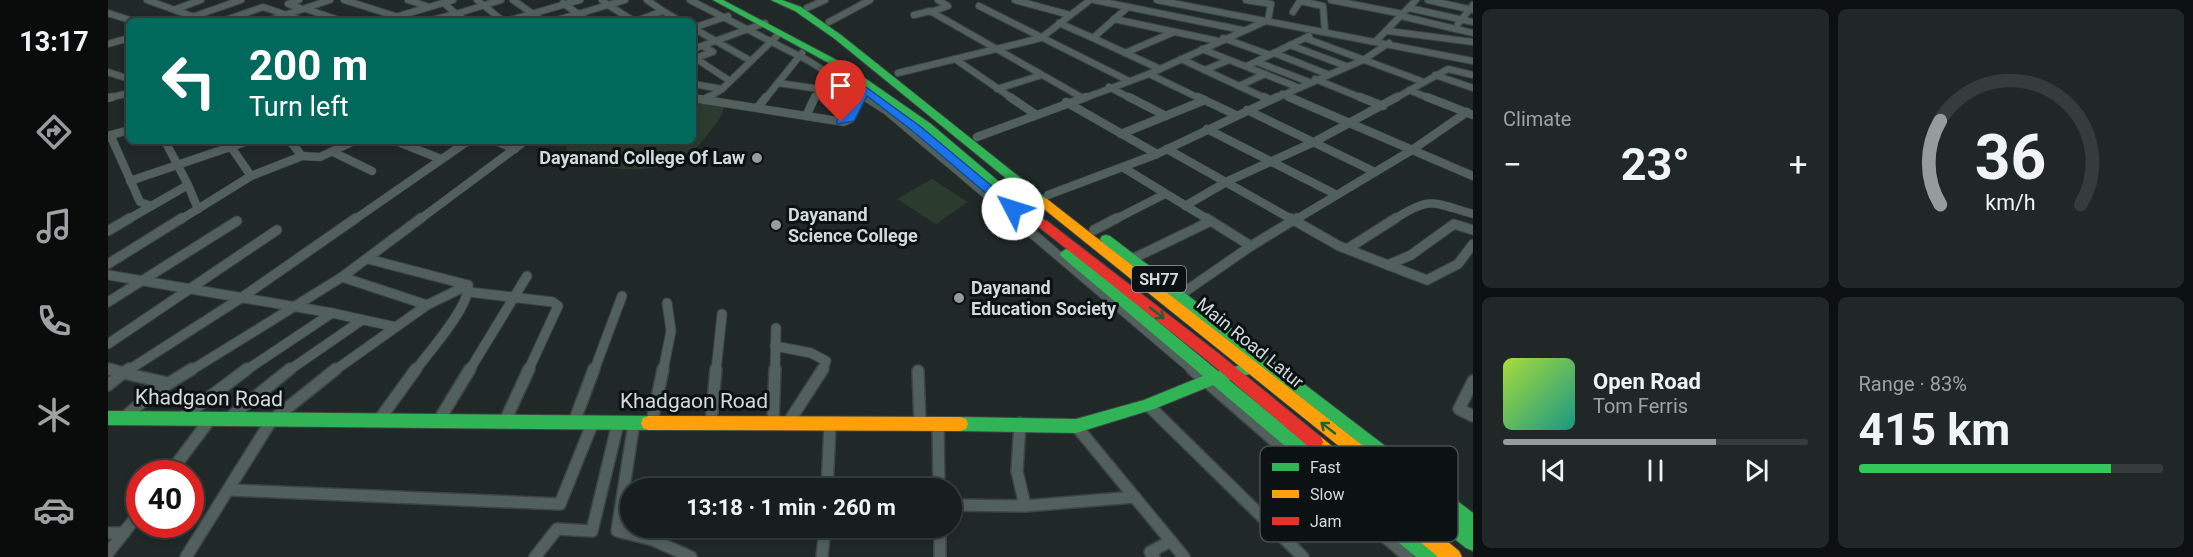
<!DOCTYPE html>
<meta charset="utf-8">
<style>
:root{--surface:#181e1e;--page:#212727;--text:#f1f3f6;--muted:#9fa2a4;--line:#363c3c;--accent:#949c9d}
body{margin:0;font-family:Roboto,sans-serif;background:var(--page);color:var(--text);height:100vh;display:flex;flex-direction:column;font-size:22px;white-space:nowrap}
*{box-sizing:border-box;margin:0}
p{font-size:20px;color:var(--muted)}
.icon{flex:none;width:33px;height:33px;fill:none;stroke:currentColor;stroke-width:2;stroke-linecap:round;stroke-linejoin:round}
.map{position:relative;flex:1;overflow:hidden}
.drawer{display:flex;flex-direction:column;gap:9px;padding:9px;background:#0d1010;width:720px}
.drawer>*{flex:none}
.banner{position:absolute;left:18px;top:18px;width:570px;height:126px;border-radius:9px;box-shadow:0 3px 9px #0003,0 0 0 2px var(--line);background:#00695c;color:#fff;overflow:hidden}
.speed{position:absolute;left:18px;top:460px;display:flex;gap:12px;font-size:30px;font-weight:700;text-align:center}
.speed>*{display:grid;place-content:center;width:78px;height:78px;border-radius:50%;background:var(--surface);box-shadow:0 3px 9px #0003,0 0 0 2px var(--line);line-height:1}
.speed .limit{border:9px solid #d22;background:#fff;color:#111}
.pin{position:absolute;display:grid;place-items:center;width:51px;height:51px;color:#fff;margin:-62px -26px;border-radius:50% 50% 50% 0;rotate:-45deg;box-shadow:0 0 6px #0007}
.pin .icon{rotate:45deg}
.me{position:absolute;width:66px;margin:-33px;rotate:310deg;stroke-linejoin:round;filter:drop-shadow(0 0 4px #0008)}
.turn{display:flex;align-items:center;gap:21px;height:126px;padding:0 24px;font-size:27px}
.turn .icon{width:78px;height:78px;stroke-width:2.5}
.turn b{display:block;font-size:42px;line-height:51px}
.big{font-size:45px;font-weight:700;line-height:1.1}
.drawer .widget{flex:1;display:flex;flex-direction:column;justify-content:center;gap:9px;min-width:0;padding:0 21px;border-radius:9px;background:var(--page)}
.drawer .dial{align-items:center;gap:0}
.dial svg{height:156px;overflow:visible;fill:none;stroke:var(--line);stroke-width:7;stroke-linecap:round;text-anchor:middle}
.dial text{fill:var(--text);stroke:none}
.song{display:flex;align-items:center;gap:18px}
.cover{width:72px;height:72px;border-radius:9px;background:linear-gradient(135deg,hsl(80 70% 55%),hsl(170 70% 35%))}
.played{height:6px;border-radius:3px;background:linear-gradient(90deg,var(--accent) 70%,var(--line) 70%)}
.keys{display:flex;justify-content:space-around;direction:ltr}
.heat{display:flex;justify-content:space-between;align-items:center;font-size:33px;direction:ltr}
.charge{height:9px;border-radius:4px;background:linear-gradient(90deg,#34c759 83%,var(--line) 0)}
.drawer .tiles{flex:1;display:grid;gap:9px;grid-template-columns:repeat(2,1fr)}
.trip{position:absolute;left:512px;top:478px;width:342px;height:60px;border-radius:30px;background:var(--surface);box-shadow:0 3px 9px #0003,0 0 0 2px var(--line);font-weight:700;line-height:60px;text-align:center}
main{display:flex;flex:1;min-height:0}
.tabs{display:flex;flex-direction:column;width:108px;justify-content:space-around;align-items:center;background:#0a0c0c;color:var(--muted)}
.tabs .icon{width:42px;height:42px}
.tabs .selected{color:var(--accent)}
.tabs b{font-size:27px;color:var(--text)}
.map>svg:first-child{display:block}
.green{fill:#2b3b2e}
.lines{fill:none;stroke-linecap:round;stroke-linejoin:round}
.street-far3-casing{stroke:#3d4444;stroke-width:8}
.street-far2-casing{stroke:#3d4444;stroke-width:9}
.street-far1-casing{stroke:#3d4444;stroke-width:11}
.street-casing{stroke:#3d4444;stroke-width:14}
.fast-casing{stroke:#3d4444;stroke-width:2}
.slow-casing{stroke:#3d4444;stroke-width:2}
.jam-casing{stroke:#3d4444;stroke-width:2}
.street-far3{stroke:#52605d;stroke-width:6}
.street-far2{stroke:#52605d;stroke-width:8}
.street-far1{stroke:#52605d;stroke-width:9}
.street{stroke:#52605d;stroke-width:11}
.fast{fill:#30b455;fill-rule:evenodd}
.slow{fill:#ff9f0a;fill-rule:evenodd}
.jam{fill:#e5322d;fill-rule:evenodd}
.oneway{stroke:#1e6334}
.route{fill:#1a73e8;stroke:#114b97;stroke-width:1.5}
.poi-dot{fill:#949c9d;stroke:#0c1213;stroke-width:2}
.labels{text-anchor:middle;stroke-width:6;stroke-linejoin:round;paint-order:stroke}
.shield{fill:#0c1213;stroke:#979fa0;stroke-width:1.5}
.shield-label{font-size:16px;font-weight:bold;fill:#d2dbdc}
.poi-label{font-size:18px;font-weight:bold;fill:#d2dbdc;stroke:#0c1213;text-anchor:start}
.street-label{font-size:18px;fill:#d2dbdc;stroke:#0c1213}
.near-street-label{font-size:21px;fill:#d2dbdc;stroke:#0c1213}
.key{fill:#0c1213;stroke:#474e4f;stroke-width:1.5}
.key-label{font-size:16px;fill:#d2dbdc}
</style>
<main>
<nav class="tabs">
<b>13:17</b>
<svg class="icon selected" aria-label="directions" viewBox="0 0 24 24"><path d="M12 3l9 9-9 9-9-9zM9 14v-3h6M13 9l2 2-2 2"/></svg>
<svg class="icon" aria-label="music" viewBox="0 0 24 24"><path d="M9 18V5l10-2v13"/><circle cx="6" cy="18" r="3"/><circle cx="16" cy="16" r="3"/></svg>
<svg class="icon" aria-label="phone" viewBox="0 0 24 24"><path d="M5 4h4l2 5-3 2q2 4 5 5l2-3 5 2v4C11 20 4 13 5 4z"/></svg>
<svg class="icon" aria-label="climate" viewBox="0 0 24 24"><path d="M12 3v18M4 7l16 10M4 17L20 7"/></svg>
<svg class="icon" aria-label="car" viewBox="0 0 24 24"><path d="M5 17H2v-5l4-1 3-4h7l3 4 3 1v5h-3M9 17h6M6 11h13"/><circle cx="7" cy="17" r="2"/><circle cx="17" cy="17" r="2"/></svg>
</nav>
<div class="map">
<svg width="1365" height="557" viewBox="0 0 1365 557">
<rect width="100%" height="100%" fill="#202828"/>
<g class="green">
<path d="M585,101L616,107C614,117 608,124 602,131C568,182 513,170 461,162L457,141H585Z"/>
<path d="M824,179L860,202L828,224L789,199Z"/>
</g>
<g class="lines">
<defs>
<g id="street-far3">
<path d="M39,0L97,21"/>
<path d="M191,0L180,4L192,8"/>
<path d="M236,0L287,16"/>
<path d="M300,0L321,7"/>
<path d="M369,0L395,21"/>
<path d="M405,0L435,21"/>
<path d="M582,0L701,61L760,99"/>
<path d="M907,0L962,15"/>
<path d="M986,0L1134,30"/>
<path d="M1049,0L1365,61"/>
<path d="M1223,0L1295,14"/>
<path d="M1320,0L1365,10"/>
<path d="M336,3L348,14L393,0"/>
<path d="M500,5L526,21"/>
<path d="M500,5L517,0"/>
<path d="M871,6L1021,81"/>
<path d="M1020,7L985,38L1052,69"/>
<path d="M699,8L717,0"/>
<path d="M1301,8L1365,22"/>
<path d="M68,9L93,0"/>
<path d="M198,9L234,21"/>
<path d="M555,11L572,21"/>
<path d="M823,12L840,6L830,0"/>
<path d="M1185,12L1192,1L1215,6L1217,32"/>
<path d="M0,13L25,21"/>
<path d="M470,14L500,5L494,0"/>
<path d="M470,14L481,21"/>
<path d="M806,15L822,11L973,97"/>
<path d="M87,16L133,0"/>
<path d="M1293,16L1365,33"/>
<path d="M1006,19L1110,41"/>
<path d="M115,21L155,7L196,21"/>
<path d="M159,21L222,0"/>
<path d="M274,21L345,0"/>
<path d="M320,21L348,14L358,21"/>
<path d="M399,21L472,0"/>
<path d="M445,21L470,14L455,3"/>
<path d="M528,21L555,11L539,0"/>
<path d="M721,22L762,0"/>
<path d="M951,23L985,38"/>
<path d="M1350,24L1365,5"/>
<path d="M585,28L643,61"/>
<path d="M585,28L620,16"/>
<path d="M1280,31L1365,42"/>
<path d="M1115,38L1162,55"/>
<path d="M1197,38L1313,81"/>
<path d="M1268,41L1308,0"/>
<path d="M0,44L21,38"/>
<path d="M1182,45L1238,66"/>
<path d="M595,46L605,52L587,58L622,81"/>
<path d="M585,49L657,23"/>
<path d="M1094,49L1189,87"/>
<path d="M1017,53L1066,32"/>
<path d="M1166,53L1219,74"/>
<path d="M847,59L905,99"/>
<path d="M1073,59L1159,99"/>
<path d="M1149,62L1201,82"/>
<path d="M1139,66L1201,36"/>
<path d="M1097,70L1121,60"/>
<path d="M0,72L21,79"/>
<path d="M790,73L933,38L982,0"/>
<path d="M1041,74L1093,99"/>
<path d="M1327,75L1365,88"/>
<path d="M1207,79L1256,99"/>
<path d="M670,83L753,95"/>
<path d="M585,84L614,89"/>
<path d="M1131,86L1157,74"/>
<path d="M1001,87L1024,99"/>
<path d="M889,89L934,75"/>
<path d="M1301,90L1323,99"/>
<path d="M1174,94L1185,99"/>
<path d="M0,98L21,93"/>
<path d="M585,98L588,99"/>
<path d="M598,99L614,89L669,36"/>
<path d="M657,99L694,53"/>
<path d="M707,99L714,84L726,70"/>
<path d="M753,99L757,90"/>
<path d="M974,99L1041,74L1160,20L1163,4L1138,0"/>
<path d="M1166,99L1255,60L1281,43"/>
<path d="M1286,99L1340,69L1365,75"/>
</g>
<g id="street-far2">
<path d="M757,97L779,111L908,220"/>
<path d="M902,97L927,114"/>
<path d="M1021,97L1058,116"/>
<path d="M1090,97L1128,115"/>
<path d="M1156,97L1162,100"/>
<path d="M1181,97L1365,176"/>
<path d="M1252,97L1275,106"/>
<path d="M1319,97L1365,115"/>
<path d="M0,98L4,97"/>
<path d="M585,98L736,122L742,119L753,97"/>
<path d="M596,100L601,97"/>
<path d="M958,102L1049,154"/>
<path d="M650,107L658,97"/>
<path d="M1139,110L1267,172"/>
<path d="M698,116L707,97"/>
<path d="M1099,129L1227,194"/>
<path d="M21,130L0,136L4,139L32,202L43,206"/>
<path d="M1013,134L1097,100"/>
<path d="M869,137L978,97"/>
<path d="M119,141L143,176"/>
<path d="M288,141L333,159"/>
<path d="M388,141L407,149"/>
<path d="M1059,149L1185,220"/>
<path d="M225,152L264,171"/>
<path d="M194,156L212,157L246,141"/>
<path d="M1016,168L1101,220"/>
<path d="M22,181L140,141"/>
<path d="M80,185L90,209"/>
<path d="M940,195L1049,154L1169,97"/>
<path d="M1077,206L1120,181L1206,142L1289,97"/>
<path d="M19,220L80,185L57,141"/>
<path d="M72,220L143,176L194,156L182,141"/>
<path d="M246,220L360,141"/>
<path d="M311,220L417,141"/>
<path d="M1006,220L1057,194"/>
<path d="M1187,220L1304,150L1359,112"/>
<path d="M1285,220C1323,196 1323,202 1365,214"/>
</g>
<g id="street-far1">
<path d="M906,218L1086,371"/>
<path d="M1098,218L1143,246"/>
<path d="M1182,218L1231,246L1280,265L1303,255L1346,224L1365,230"/>
<path d="M986,230L1009,218"/>
<path d="M0,231L22,218"/>
<path d="M1239,249L1288,218"/>
<path d="M260,259L360,285"/>
<path d="M1024,259L1103,221"/>
<path d="M0,264L74,218"/>
<path d="M1280,265L1319,280L1350,264L1365,244"/>
<path d="M0,275L224,313L288,327"/>
<path d="M234,277L319,305"/>
<path d="M361,292L445,302L450,306L420,371"/>
<path d="M1072,295L1143,246L1189,218"/>
<path d="M0,302L129,221"/>
<path d="M0,344L169,230"/>
<path d="M667,346L703,353L718,361L714,371"/>
<path d="M0,369L6,371"/>
<path d="M19,371L133,298L248,218"/>
<path d="M82,371L234,277L313,218"/>
<path d="M137,371L224,313"/>
<path d="M180,371L254,320"/>
<path d="M226,371L319,305L360,285C363,305 320,353 307,371"/>
<path d="M361,371L419,276"/>
<path d="M486,371L514,296"/>
<path d="M555,371L563,331L559,303"/>
<path d="M608,371L614,314"/>
<path d="M667,371L668,328"/>
</g>
<g id="street">
<path d="M1084,369L1300,557"/>
<path d="M810,371L812,424"/>
<path d="M15,373L21,369"/>
<path d="M15,373L60,383"/>
<path d="M1365,381L1351,409L1365,416"/>
<path d="M0,385L15,373L1,369"/>
<path d="M1040,405L1195,557"/>
<path d="M17,417L42,395L84,369"/>
<path d="M74,418L139,369"/>
<path d="M121,418L182,369"/>
<path d="M271,420L308,369"/>
<path d="M331,420L362,369"/>
<path d="M397,421L421,369"/>
<path d="M466,422L486,369"/>
<path d="M544,422L555,369"/>
<path d="M665,422L667,369"/>
<path d="M526,423L509,531L545,540L583,557"/>
<path d="M603,423L608,369"/>
<path d="M680,423L715,369"/>
<path d="M912,423L909,471L917,506"/>
<path d="M830,424L831,489"/>
<path d="M968,426L1076,557"/>
<path d="M61,474L103,418"/>
<path d="M719,489L722,425"/>
<path d="M122,490L452,504L485,422"/>
<path d="M843,505L917,506L1027,497"/>
<path d="M832,528V557"/>
<path d="M0,533H16"/>
<path d="M0,553L32,512"/>
<path d="M78,557L163,421L228,369"/>
<path d="M427,557L449,529L484,531L510,423"/>
<path d="M714,557L717,528"/>
<path d="M1046,557L1042,552L1063,541"/>
</g>
<g id="fast">
<path d="M605,0H615L738,65L823,124L941,224L935,228L931,227L815,128L732,69Z"/>
<path d="M663,0H674L693,7L733,35L939,199L941,202L939,205H931L727,39L687,11Z"/>
<path d="M998,235L1002,236L1365,513V551L1358,548L1247,459L1245,454L1247,449L1254,447L1156,370L1121,380L1329,551L1332,557H1308L1105,385L1046,409L968,433L852,431L846,429L844,424L846,419L852,417L968,419L1036,400L1095,376L953,256L952,253L958,249L963,250L1110,371L1145,362L994,242L992,239L994,236Z"/>
<path d="M0,411L541,416L547,418L549,423L547,428L541,430L0,425Z"/>
</g>
<g id="slow">
<path d="M935,198L939,199L1259,449L1261,454L1259,459L1253,461L1247,459L931,205L929,202L931,199Z"/>
<path d="M541,416L852,417L858,419L860,424L858,429L852,431L541,430L535,428L533,423L535,418Z"/>
<path d="M1207,435L1213,437L1351,551L1354,557H1330L1201,447L1199,442L1201,437Z"/>
</g>
<path id="jam" d="M935,220L939,221L1110,353L1213,437L1215,442L1213,447L1207,449L1201,447L1100,361L931,227L929,224Z"/>
</defs>
<use href="#street-far3" class="street-far3-casing"/>
<use href="#street-far2" class="street-far2-casing"/>
<use href="#street-far1" class="street-far1-casing"/>
<use href="#street" class="street-casing"/>
<use href="#fast" class="fast-casing"/>
<use href="#slow" class="slow-casing"/>
<use href="#jam" class="jam-casing"/>
<use href="#street-far3" class="street-far3"/>
<use href="#street-far2" class="street-far2"/>
<use href="#street-far1" class="street-far1"/>
<use href="#street" class="street"/>
<use href="#fast" class="fast"/>
<use href="#slow" class="slow"/>
<use href="#jam" class="jam"/>
</g>
<defs><path id="oneway-shaft" d="M-6 0H5M1.5-3L5.5 0L1.5 3" fill="none" stroke-width="1.6" stroke-linecap="round" stroke-linejoin="round" transform="scale(1.5)"/></defs>
<g class="oneway">
<use href="#oneway-shaft" transform="translate(1049 313) rotate(38)"/>
<use href="#oneway-shaft" transform="translate(1220 428) rotate(-142)"/>
</g>
<path class="route" d="M758,87L813,127L909,207V212H900L806,132L759,96L746,121L729,124V120C745,114 744,94 758,87Z"/>
<g class="poi-dot">
<circle cx="649" cy="158" r="6"/>
<circle cx="668" cy="225" r="6"/>
<circle cx="851" cy="298" r="6"/>
</g>
<g class="labels">
<rect class="shield" x="1024" y="266" width="54" height="26" rx="4.5"/>
<g class="shield-label">
<text x="1051" y="285">SH77</text>
</g>
<g class="poi-label">
<text x="637" y="164" text-anchor="end">Dayanand College Of Law</text>
<text x="680" y="221">Dayanand<tspan x="680" dy="21">Science College</tspan></text>
<text x="863" y="294">Dayanand<tspan x="863" dy="21">Education Society</tspan></text>
</g>
<g class="street-label">
<text transform="translate(1142 343) rotate(39)" y="6">Main Road Latur</text>
</g>
<g class="near-street-label">
<text transform="translate(101 398) rotate(1)" y="7">Khadgaon Road</text>
<text x="586" y="408">Khadgaon Road</text>
</g>
</g>
<rect x="1152" y="446" width="198" height="96" rx="9" class="key"/>
<rect x="1164" y="463" width="27" height="8" fill="#30b455"/>
<rect x="1164" y="490" width="27" height="8" fill="#ff9f0a"/>
<rect x="1164" y="517" width="27" height="8" fill="#e5322d"/>
<g class="key-label">
<text x="1202" y="473">Fast</text>
<text x="1202" y="500">Slow</text>
<text x="1202" y="527">Jam</text>
</g>
</svg>
<div class="speed"><div class="limit">40</div></div>
<div class="pin" style="left:733px;top:122px;background:#d93025"><svg class="icon" aria-label="arrive" viewBox="0 0 24 24"><path d="M6 21V4h12l-3 4 3 4H6"/></svg></div>
<svg class="me" style="left:905px;top:209px" viewBox="-20 -20 40 40"><circle r="19" fill="#fff"/><path d="M0-13L10 11 0 6-10 11z" fill="#1a73e8"/></svg>
<div class="trip">13:18 · 1 min · 260 m</div>
<div class="banner">
<div class="turn"><svg class="icon" aria-label="left" viewBox="0 0 24 24"><path d="M17 20v-9H6M10 6l-5 5 5 5"/></svg><div><b>200 m</b>Turn left</div></div>
</div>
</div>
<section class="drawer">
<div class="tiles">
<div class="widget"><p>Climate</p>
<div class="heat"><a>−</a><b class="big">23°</b><a>+</a></div>
</div>
<div class="widget dial"><svg viewBox="0 0 100 80">
<path d="M14 69A42 42 0 1 1 86 69"/>
<path d="M14 69A42 42 0 0 1 14 26" stroke="#949c9d"/>
<text x="50" y="56" font-size="32" font-weight="700">36</text>
<text x="50" y="72" font-size="11">km/h</text>
</svg></div>
<div class="widget">
<div class="song"><i class="cover"></i><div><b>Open Road</b><p>Tom Ferris</p></div></div>
<div class="played"></div>
<div class="keys"><svg class="icon" aria-label="previous" viewBox="0 0 24 24"><path d="M18 5L8 12l10 7zM5 5v14"/></svg><svg class="icon" aria-label="pause" viewBox="0 0 24 24"><path d="M8 5v14M16 5v14"/></svg><svg class="icon" aria-label="next" viewBox="0 0 24 24"><path d="M6 5l10 7-10 7zM19 5v14"/></svg></div>
</div>
<div class="widget"><p>Range · 83%</p><b class="big">415 km</b><div class="charge"></div></div>
</div>
</section>
</main>
